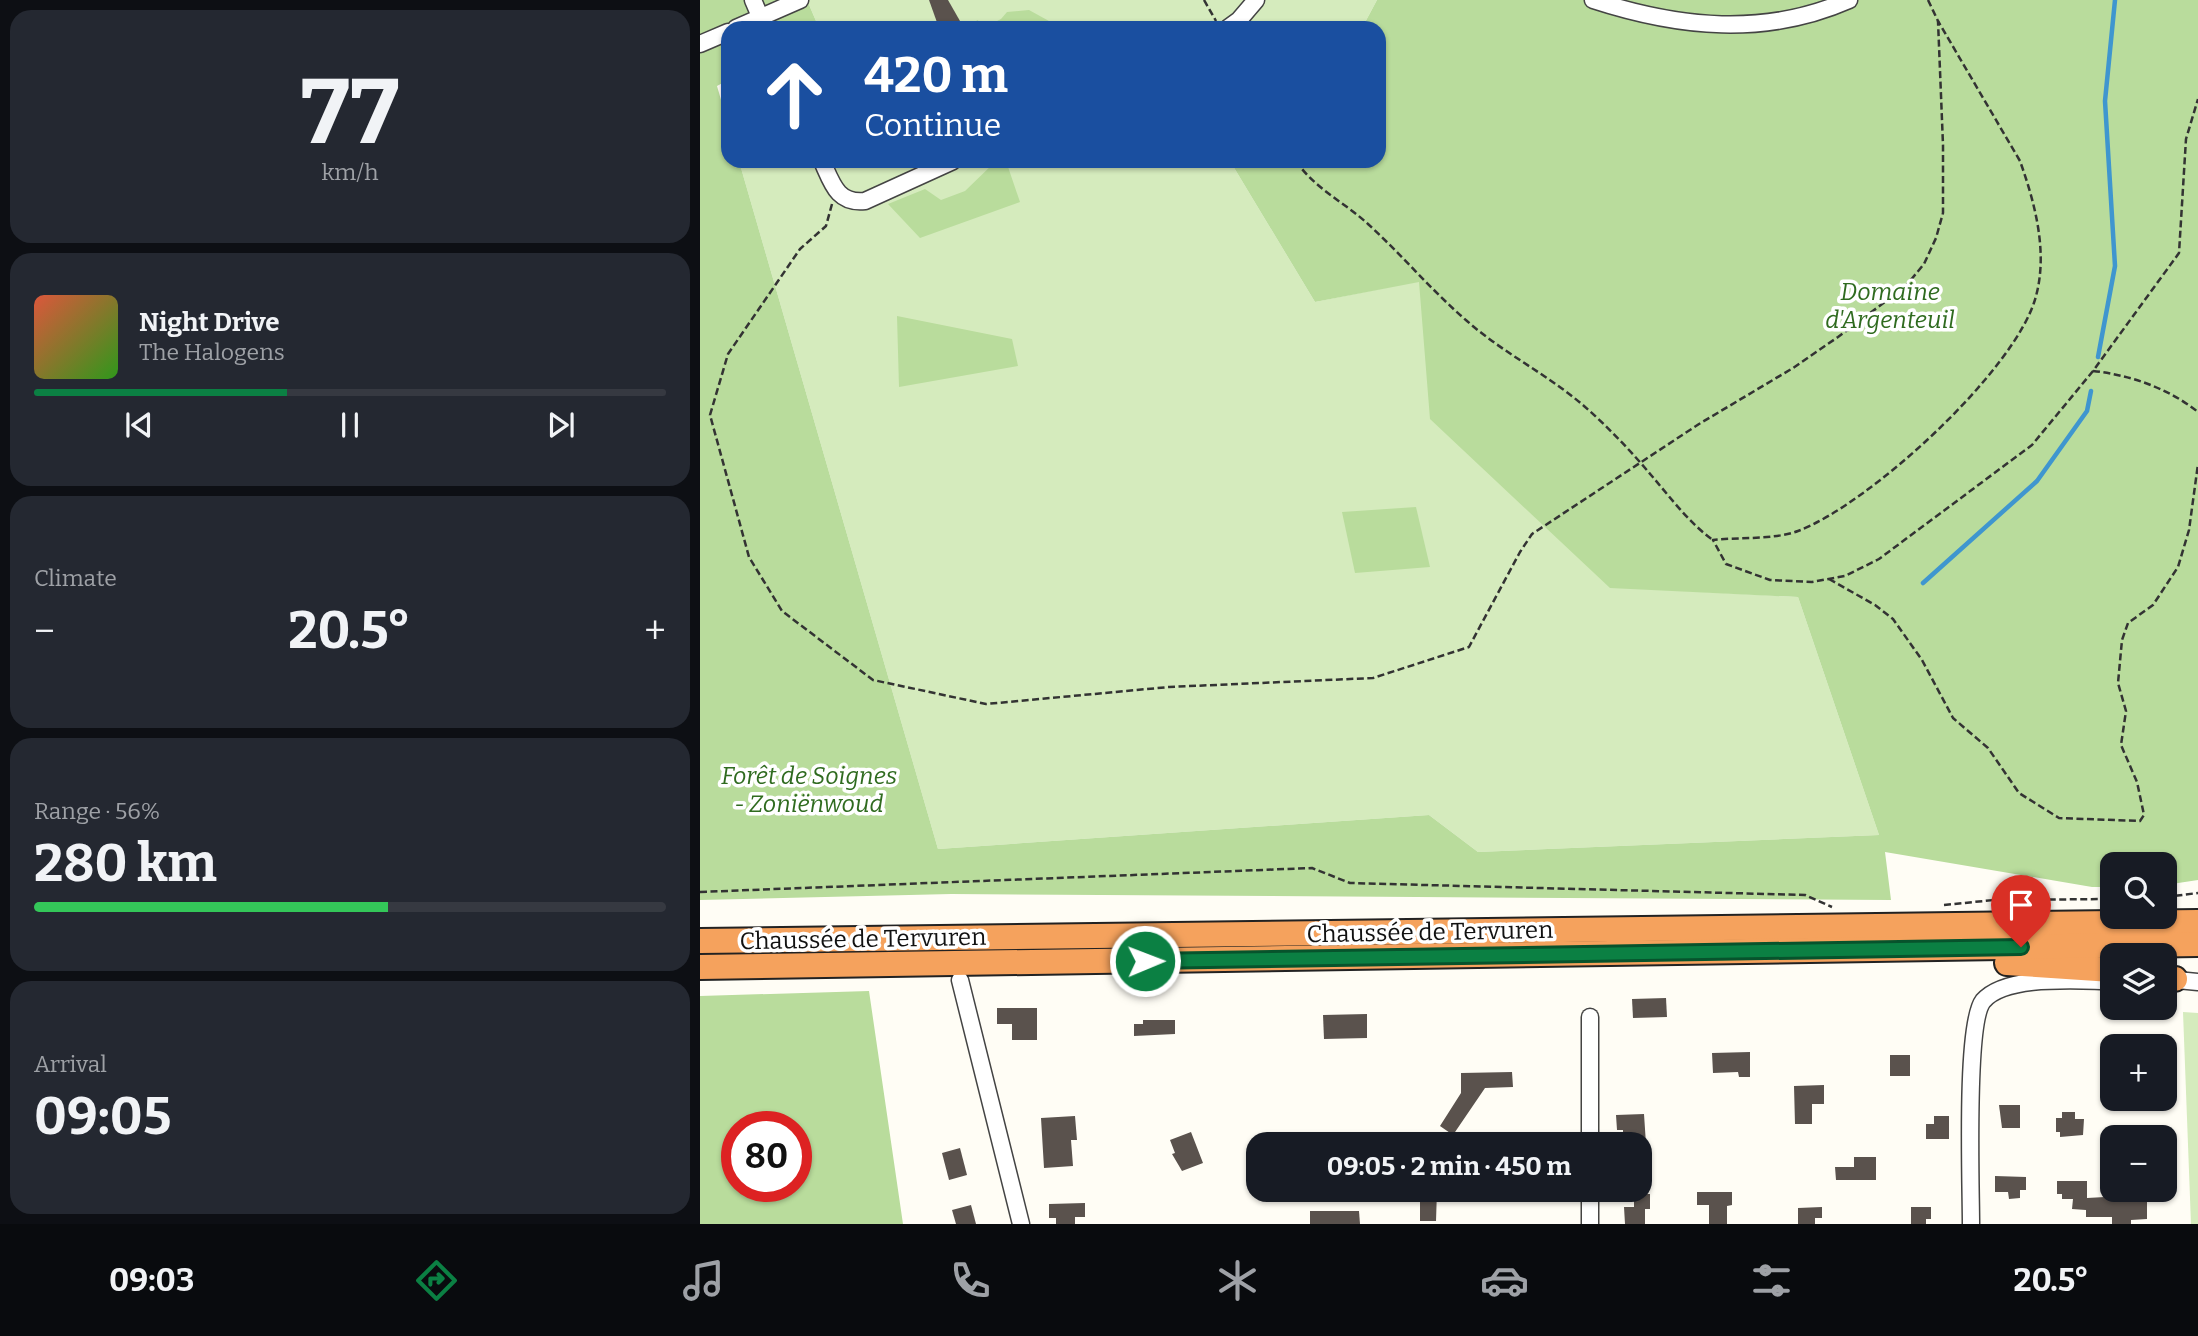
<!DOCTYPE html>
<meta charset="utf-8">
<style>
:root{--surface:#171b24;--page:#242831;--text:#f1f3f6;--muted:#9ea1a6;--line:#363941;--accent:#0b8043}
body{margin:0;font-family:Bitter,serif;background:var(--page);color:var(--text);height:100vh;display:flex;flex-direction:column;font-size:26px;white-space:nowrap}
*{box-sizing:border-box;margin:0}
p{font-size:23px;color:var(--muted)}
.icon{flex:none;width:38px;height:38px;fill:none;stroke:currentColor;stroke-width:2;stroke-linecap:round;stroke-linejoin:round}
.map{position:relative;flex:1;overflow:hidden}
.drawer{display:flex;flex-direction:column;gap:10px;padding:10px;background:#0d0f14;width:700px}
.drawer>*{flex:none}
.top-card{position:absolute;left:21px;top:21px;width:665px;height:147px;border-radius:21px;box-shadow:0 2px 5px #0004;background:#1a4fa0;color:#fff;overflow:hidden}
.fabs{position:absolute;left:1400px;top:852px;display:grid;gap:14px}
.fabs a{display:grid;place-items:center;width:77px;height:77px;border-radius:14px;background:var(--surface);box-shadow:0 2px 5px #0004;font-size:35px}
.speed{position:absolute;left:21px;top:1111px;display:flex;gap:14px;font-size:35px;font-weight:700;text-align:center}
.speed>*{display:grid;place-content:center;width:91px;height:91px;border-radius:50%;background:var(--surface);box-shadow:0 2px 5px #0004;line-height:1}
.speed .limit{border:10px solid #d22;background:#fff;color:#111}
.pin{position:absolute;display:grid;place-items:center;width:60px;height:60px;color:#fff;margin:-72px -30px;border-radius:50% 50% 50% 0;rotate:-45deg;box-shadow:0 0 7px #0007}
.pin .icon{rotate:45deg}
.me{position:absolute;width:77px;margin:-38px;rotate:89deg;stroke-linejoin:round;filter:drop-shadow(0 0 5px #0008)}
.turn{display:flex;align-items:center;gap:24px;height:147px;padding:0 28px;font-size:32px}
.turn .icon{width:91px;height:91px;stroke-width:2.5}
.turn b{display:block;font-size:49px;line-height:60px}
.big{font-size:52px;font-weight:700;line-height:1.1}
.drawer .tile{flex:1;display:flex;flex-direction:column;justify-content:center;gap:10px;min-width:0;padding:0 24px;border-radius:21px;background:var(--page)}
.drawer .dial{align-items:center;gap:0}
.dial b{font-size:91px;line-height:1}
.song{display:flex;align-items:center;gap:21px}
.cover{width:84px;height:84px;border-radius:10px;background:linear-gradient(135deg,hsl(10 70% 55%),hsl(110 70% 35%))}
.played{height:7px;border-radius:4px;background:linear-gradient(90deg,var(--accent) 40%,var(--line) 40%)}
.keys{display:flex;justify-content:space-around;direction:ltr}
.heat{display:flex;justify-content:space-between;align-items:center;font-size:38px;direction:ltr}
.charge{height:10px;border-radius:5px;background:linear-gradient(90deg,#34c759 56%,var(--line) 0)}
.trip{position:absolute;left:546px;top:1132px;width:406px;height:70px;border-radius:21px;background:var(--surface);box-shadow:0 2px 5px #0004;font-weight:700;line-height:70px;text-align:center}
.menu{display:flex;height:112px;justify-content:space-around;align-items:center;background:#090b0e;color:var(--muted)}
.menu .icon{width:49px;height:49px}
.menu .current{color:var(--accent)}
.menu b{font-size:32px;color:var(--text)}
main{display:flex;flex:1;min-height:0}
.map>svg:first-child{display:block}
.green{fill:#d5ebbd}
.forest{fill:#b9dc9c;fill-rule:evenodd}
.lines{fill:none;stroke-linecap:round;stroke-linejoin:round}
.stream{stroke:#3f96cf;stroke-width:4.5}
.building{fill:#5a524d}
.minor-casing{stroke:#444;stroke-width:19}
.highway-casing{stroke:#222;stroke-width:28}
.path{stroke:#333;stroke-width:2.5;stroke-dasharray:7 3.5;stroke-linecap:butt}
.minor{stroke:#fff;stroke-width:16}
.highway{stroke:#f5a25d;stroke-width:24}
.route-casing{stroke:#07532c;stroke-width:18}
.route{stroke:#0b8043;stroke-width:12}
.labels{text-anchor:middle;stroke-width:7;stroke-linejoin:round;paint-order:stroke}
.park-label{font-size:24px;font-style:italic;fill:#2f6b1f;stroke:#fff}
.street-label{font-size:24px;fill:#111;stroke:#fff}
</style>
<main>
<section class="drawer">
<div class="tile dial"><b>77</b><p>km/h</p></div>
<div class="tile">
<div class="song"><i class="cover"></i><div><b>Night Drive</b><p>The Halogens</p></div></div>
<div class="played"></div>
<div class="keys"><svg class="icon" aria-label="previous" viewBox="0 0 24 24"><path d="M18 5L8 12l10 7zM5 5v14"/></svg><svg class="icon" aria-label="pause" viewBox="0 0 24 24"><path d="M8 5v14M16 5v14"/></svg><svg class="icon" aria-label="next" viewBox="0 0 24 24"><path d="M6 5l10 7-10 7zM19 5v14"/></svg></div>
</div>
<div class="tile"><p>Climate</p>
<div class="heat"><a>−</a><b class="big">20.5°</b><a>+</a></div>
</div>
<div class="tile"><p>Range · 56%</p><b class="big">280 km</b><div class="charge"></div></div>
<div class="tile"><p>Arrival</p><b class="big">09:05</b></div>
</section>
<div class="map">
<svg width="1498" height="1224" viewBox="0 0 1498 1224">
<rect width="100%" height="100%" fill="#fffdf5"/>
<g class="green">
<path d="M107,0H677L662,28H119Z"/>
<path d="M39,161H530L615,302L719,281L910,587L1098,597L1179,835L778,852L729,815L238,849Z"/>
<path d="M1483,1012L1498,1013V1224H1491Z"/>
</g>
<g class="forest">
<path d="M0,0H107L119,28H28V80L17,86L28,124V161H39L238,849L729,815L778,852L1179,835L1098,597L910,588L730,419L719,282L615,302L530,161H679V28H662L677,0H1498V880L1465,885V864H1412V887H1392L1185,852L1191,900L251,894L0,900Z"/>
<path d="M329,10L349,21L348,28H273L277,20L287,26L301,19L307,12Z"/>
<path d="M296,161H306L320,202L220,238L188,204L225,189L241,200L265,191Z"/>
<path d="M197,316L312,339L318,366L199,387Z"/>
<path d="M716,507L730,567L655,573L642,512Z"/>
<path d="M169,991L203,1224H0V996ZM37,1127H96V1186H37Z"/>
</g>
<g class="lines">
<g class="stream">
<path d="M1398,357L1415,266L1405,101L1415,0"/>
<path d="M1223,583L1337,481L1387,411L1391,391"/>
</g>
</g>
<g class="building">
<path d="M229,0H248L260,21L239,28Z"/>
<path d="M966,998L967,1017L933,1018L932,999Z"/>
<path d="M297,1008H337V1040H312V1024H297Z"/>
<path d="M667,1014V1038L624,1039L623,1015Z"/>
<path d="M443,1020H475V1034L434,1036V1024H443Z"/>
<path d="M1050,1052V1077H1039L1038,1072L1013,1073L1012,1053Z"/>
<rect x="1190" y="1055" width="20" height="21"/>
<path d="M812,1072L813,1087L785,1088L753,1135L740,1126L761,1093V1073Z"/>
<path d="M1124,1085V1104H1112V1124H1095L1094,1086Z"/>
<path d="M1299,1105H1320V1128H1302Z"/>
<path d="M1362,1112H1375V1119H1384L1383,1135L1360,1137V1132H1356V1118H1362Z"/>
<path d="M944,1114L946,1144H923V1130H917L916,1115Z"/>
<path d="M375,1116L377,1140H371L373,1166L344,1168L341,1118Z"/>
<path d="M1234,1116H1249V1139H1226V1124H1234Z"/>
<path d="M491,1132L503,1163L482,1171L472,1154L475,1153L470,1140Z"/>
<path d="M260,1148L267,1175L249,1180L242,1153Z"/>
<path d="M1154,1157H1176V1180H1136L1135,1167H1154Z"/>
<path d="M1295,1176L1326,1177V1190H1320V1198L1309,1199L1308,1192H1295Z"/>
<path d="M1357,1181H1387V1198L1423,1196V1200H1447V1219L1431,1220V1224H1412V1217H1386V1210L1372,1209L1373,1199H1362V1194H1357Z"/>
<path d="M720,1190H737L736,1221H720Z"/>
<path d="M997,1192H1032V1205L1027,1206V1224H1009V1205H997Z"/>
<path d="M934,1194H950V1209H945V1224H925L924,1207H934Z"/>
<path d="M385,1203V1217H375V1224H356V1218H349V1204Z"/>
<path d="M271,1205L276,1224H256L252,1210Z"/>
<path d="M1122,1207V1218H1115V1224H1098V1208Z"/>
<path d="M1211,1207H1231V1219H1226V1224H1211Z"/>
<path d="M610,1211H659L660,1224H610Z"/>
</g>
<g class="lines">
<defs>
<g id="minor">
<path d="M53,0L65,28"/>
<path d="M893,0C979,28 1065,37 1149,0"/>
<path d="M36,28L100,0"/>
<path d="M528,28L539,20L556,0"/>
<path d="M0,44L28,32"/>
<path d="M122,161C132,183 137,204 165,201L253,161"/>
<path d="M1467,979L1498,982"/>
<path d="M260,980L321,1224"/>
<path d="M890,1017V1144"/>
<path d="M890,1190V1224"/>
<path d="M1271,1224C1271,1186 1265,1024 1283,1001C1306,974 1380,981 1412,981"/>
</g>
<g id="highway">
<path d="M0,941L1498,922"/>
<path d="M1307,963L1412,970"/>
<path d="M0,967L1498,944"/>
<path d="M1465,978L1475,979"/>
</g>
</defs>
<use href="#minor" class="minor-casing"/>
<use href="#highway" class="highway-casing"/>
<g class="path">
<path d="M504,0L516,21"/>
<path d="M1228,0L1238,21L1320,161C1335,203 1348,252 1336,296C1317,370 1168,505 1098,531C1073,540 1040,537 1013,540L1026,564L1070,580L1112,582L1145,576L1179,559L1332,445L1393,371L1479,253L1486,139L1498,99"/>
<path d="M596,161C614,188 644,202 668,224C702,255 732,291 767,321C803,353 847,374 884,406C907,426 931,451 951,475C970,497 989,523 1013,540"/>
<path d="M132,204L126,226L100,249L28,354L10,415L49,557L82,611L173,680L286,704L469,687L673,678L769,647L820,552L832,534L999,424L1093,368L1138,337L1205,287L1224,264L1236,238L1243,213V145L1238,21"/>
<path d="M1393,371C1430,375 1468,388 1498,412"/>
<path d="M1129,579L1175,605L1193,619L1222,660L1253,718L1288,748L1319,793L1359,818L1440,821L1444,815L1437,782L1421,745L1426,711L1418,683L1422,640L1428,623L1453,605L1478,567L1489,530L1498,464"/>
<path d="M0,892L612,868L650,883L1105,895L1132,907"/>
<path d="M1465,897L1498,893"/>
<path d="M1244,905L1294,900L1412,899"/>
</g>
<use href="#minor" class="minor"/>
<use href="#highway" class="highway"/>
</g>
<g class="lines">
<defs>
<path id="route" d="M445,961L1321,947"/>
</defs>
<use href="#route" class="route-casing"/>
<use href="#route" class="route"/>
</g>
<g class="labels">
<g class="park-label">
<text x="1190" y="300">Domaine<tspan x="1190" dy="28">d'Argenteuil</tspan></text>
<text x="109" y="784">Forêt de Soignes<tspan x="109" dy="28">- Zoniënwoud</tspan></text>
</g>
<g class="street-label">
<text transform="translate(730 932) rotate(-1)" y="8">Chaussée de Tervuren</text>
<text transform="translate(163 939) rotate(-1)" y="8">Chaussée de Tervuren</text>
</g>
</g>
</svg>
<div class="fabs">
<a><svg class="icon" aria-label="search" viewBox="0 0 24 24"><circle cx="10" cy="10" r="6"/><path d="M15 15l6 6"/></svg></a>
<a><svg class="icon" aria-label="layers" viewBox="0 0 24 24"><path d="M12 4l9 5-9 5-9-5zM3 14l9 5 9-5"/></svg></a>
<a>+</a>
<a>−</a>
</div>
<div class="speed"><div class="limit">80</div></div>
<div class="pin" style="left:1321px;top:947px;background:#d93025"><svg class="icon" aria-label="arrive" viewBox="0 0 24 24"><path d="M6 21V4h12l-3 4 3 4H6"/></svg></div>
<svg class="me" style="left:445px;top:961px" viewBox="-20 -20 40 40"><circle r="17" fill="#0b8043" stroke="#fff" stroke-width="3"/><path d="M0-11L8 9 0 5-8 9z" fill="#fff"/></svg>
<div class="trip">09:05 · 2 min · 450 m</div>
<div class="top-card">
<div class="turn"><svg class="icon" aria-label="ahead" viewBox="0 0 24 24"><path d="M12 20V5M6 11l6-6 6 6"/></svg><div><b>420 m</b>Continue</div></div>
</div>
</div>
</main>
<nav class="menu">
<b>09:03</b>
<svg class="icon current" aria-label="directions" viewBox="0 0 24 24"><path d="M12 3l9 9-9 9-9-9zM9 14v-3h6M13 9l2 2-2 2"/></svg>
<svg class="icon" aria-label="music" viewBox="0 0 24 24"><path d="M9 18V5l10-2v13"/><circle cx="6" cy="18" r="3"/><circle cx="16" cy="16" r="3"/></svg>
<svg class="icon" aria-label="phone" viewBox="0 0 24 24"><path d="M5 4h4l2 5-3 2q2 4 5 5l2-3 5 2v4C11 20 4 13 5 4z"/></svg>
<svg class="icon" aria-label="climate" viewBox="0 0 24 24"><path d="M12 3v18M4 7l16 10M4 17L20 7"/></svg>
<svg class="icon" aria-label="car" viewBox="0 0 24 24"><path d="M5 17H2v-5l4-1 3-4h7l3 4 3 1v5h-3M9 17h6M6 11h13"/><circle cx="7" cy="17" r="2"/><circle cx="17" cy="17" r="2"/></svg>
<svg class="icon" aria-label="filters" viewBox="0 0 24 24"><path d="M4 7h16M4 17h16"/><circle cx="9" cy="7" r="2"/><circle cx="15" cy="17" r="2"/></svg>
<b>20.5°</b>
</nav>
